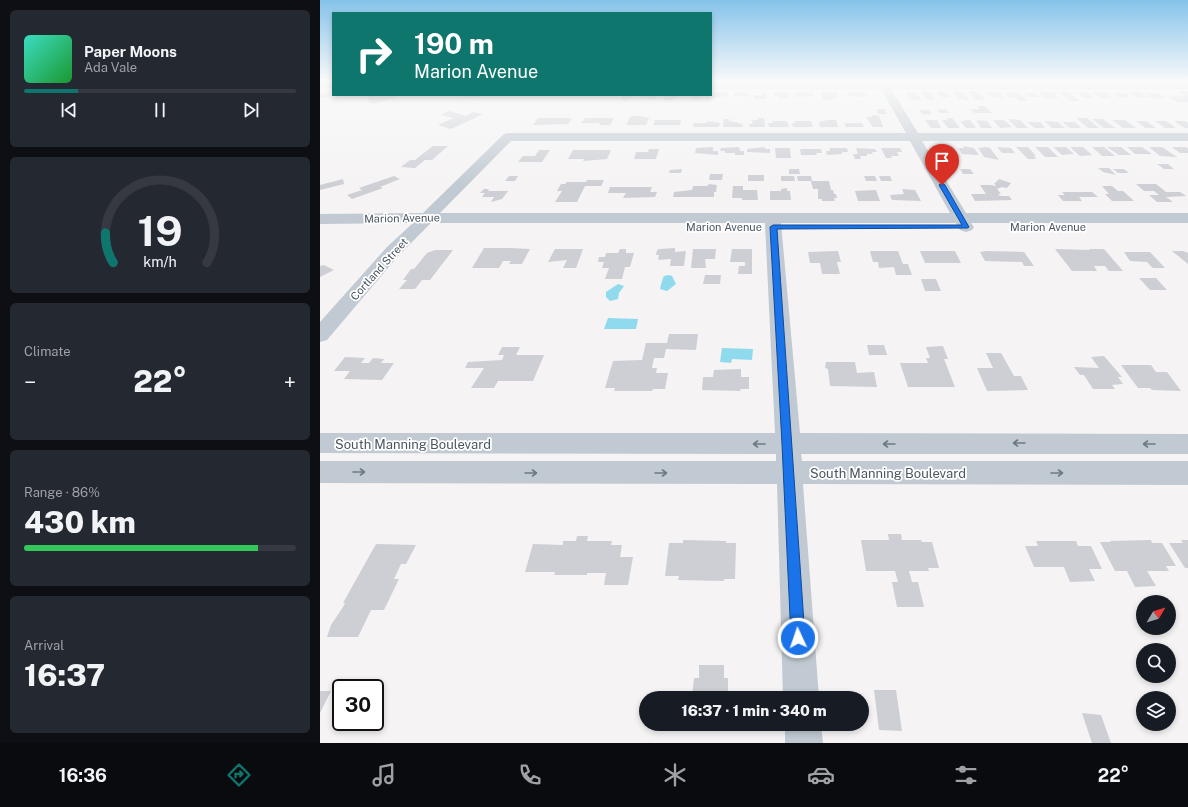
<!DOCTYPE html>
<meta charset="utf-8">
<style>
:root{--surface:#171b24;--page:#242831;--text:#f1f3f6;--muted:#9ea1a6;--line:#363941;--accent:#0f766e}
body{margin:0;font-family:"Public Sans",sans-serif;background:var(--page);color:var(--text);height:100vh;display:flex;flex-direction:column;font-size:15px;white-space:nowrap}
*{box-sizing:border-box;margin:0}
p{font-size:13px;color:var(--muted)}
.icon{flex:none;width:22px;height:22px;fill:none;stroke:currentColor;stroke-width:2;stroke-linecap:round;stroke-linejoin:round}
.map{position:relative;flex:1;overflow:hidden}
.drawer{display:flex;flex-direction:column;gap:10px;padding:10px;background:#0d0f14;width:320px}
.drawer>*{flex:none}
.guide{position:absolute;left:12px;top:12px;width:380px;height:84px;border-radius:0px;box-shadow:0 2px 6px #0003;background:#0f766e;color:#fff;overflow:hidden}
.needle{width:26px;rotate:52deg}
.buttons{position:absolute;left:816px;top:595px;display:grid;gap:8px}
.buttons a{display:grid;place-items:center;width:40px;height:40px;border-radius:50%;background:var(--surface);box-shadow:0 2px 6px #0003;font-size:20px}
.speed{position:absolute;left:12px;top:679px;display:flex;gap:8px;font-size:20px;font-weight:700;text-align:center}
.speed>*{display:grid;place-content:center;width:52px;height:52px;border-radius:50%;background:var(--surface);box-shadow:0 2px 6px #0003;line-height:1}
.speed .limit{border:2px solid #111;border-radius:6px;background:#fff;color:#111}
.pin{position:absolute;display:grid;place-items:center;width:34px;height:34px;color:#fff;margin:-41px -17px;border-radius:50% 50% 50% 0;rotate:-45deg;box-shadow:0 0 4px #0007}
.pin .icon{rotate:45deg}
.me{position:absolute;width:44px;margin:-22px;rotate:357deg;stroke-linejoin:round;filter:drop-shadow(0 0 3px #0008)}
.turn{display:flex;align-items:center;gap:14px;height:84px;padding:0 16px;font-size:18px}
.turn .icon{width:52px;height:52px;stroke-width:2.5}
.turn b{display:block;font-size:28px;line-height:34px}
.big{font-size:30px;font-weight:800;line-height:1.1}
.drawer .tile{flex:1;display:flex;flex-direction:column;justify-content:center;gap:6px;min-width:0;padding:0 14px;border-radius:6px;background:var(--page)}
.drawer .dial{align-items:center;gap:0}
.dial svg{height:104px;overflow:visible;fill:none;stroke:var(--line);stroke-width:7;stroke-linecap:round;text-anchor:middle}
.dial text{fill:var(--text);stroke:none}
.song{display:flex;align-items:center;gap:12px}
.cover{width:48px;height:48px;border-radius:6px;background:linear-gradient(135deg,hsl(170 70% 55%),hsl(130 70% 35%))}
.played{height:4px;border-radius:2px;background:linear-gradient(90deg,var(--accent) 20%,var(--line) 20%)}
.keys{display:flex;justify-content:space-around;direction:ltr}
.heat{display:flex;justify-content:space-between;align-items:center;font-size:22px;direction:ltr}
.charge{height:6px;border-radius:3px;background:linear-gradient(90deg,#34c759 86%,var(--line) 0)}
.trip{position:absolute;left:319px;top:691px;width:230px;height:40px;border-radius:20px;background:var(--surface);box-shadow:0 2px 6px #0003;font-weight:800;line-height:40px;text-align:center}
.tabs{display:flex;height:64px;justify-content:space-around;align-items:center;background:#090b0e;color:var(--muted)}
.tabs .icon{width:28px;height:28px}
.tabs .active{color:var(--accent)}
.tabs b{font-size:18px;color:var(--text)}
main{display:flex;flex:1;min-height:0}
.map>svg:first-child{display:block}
.water{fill:#90daee}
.building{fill:#cdcfd5}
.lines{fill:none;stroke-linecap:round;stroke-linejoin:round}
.minor{fill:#c1cad2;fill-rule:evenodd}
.oneway{stroke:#6e7983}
.route{fill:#1a73e8;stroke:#114b97}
.labels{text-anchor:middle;stroke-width:3.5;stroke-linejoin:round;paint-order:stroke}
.far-street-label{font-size:11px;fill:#4a5661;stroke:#fff}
.street-label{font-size:13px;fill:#4a5661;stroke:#fff}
</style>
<main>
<section class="drawer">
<div class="tile">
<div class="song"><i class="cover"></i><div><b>Paper Moons</b><p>Ada Vale</p></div></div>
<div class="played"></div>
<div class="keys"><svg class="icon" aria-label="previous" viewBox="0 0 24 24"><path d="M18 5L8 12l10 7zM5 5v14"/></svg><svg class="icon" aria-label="pause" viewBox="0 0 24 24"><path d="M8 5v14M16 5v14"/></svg><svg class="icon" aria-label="next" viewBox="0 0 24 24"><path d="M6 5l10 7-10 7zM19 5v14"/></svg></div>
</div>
<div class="tile dial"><svg viewBox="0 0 100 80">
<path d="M14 69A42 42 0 1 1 86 69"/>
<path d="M14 69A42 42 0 0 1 8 46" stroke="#0f766e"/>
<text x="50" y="56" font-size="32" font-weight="700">19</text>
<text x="50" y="72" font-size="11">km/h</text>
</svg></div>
<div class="tile"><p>Climate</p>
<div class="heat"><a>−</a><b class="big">22°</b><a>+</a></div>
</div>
<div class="tile"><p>Range · 86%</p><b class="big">430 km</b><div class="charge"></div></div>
<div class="tile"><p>Arrival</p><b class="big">16:37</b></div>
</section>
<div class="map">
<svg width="868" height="743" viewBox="0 0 868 743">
<rect width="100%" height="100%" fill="#f5f3f3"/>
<g class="water">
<path d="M349,275L352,276L356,284L347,291L340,289C340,288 343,277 344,276Z"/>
<path d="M298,284L304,286L299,293L298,299L290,301L286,297V292Z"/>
<path d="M288,318L318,319L316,329H284Z"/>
<path d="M402,348L433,349L432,360L412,359L411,363L400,362Z"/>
</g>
<g class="building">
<path d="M648,91H657L665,100H655Z"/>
<path d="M858,91H868V102H857L848,97L866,96Z"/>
<path d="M586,92H595L602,100L589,99Z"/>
<path d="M601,92H610L616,99L610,100L605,98Z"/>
<path d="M616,92H625L630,97H620Z"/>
<path d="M632,92H643L649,100L639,99Z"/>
<path d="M665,92H679L684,98L671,97Z"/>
<path d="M719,92H733L739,97L726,99Z"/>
<path d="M739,92H748L760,101H751L746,98Z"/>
<path d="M756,92H766L775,98H764Z"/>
<path d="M772,92H787L790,94H786L792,98H781Z"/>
<path d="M809,92H820L829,97L818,98Z"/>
<path d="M391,93H408V96L387,99V95H391Z"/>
<path d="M414,93H428L429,97L414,96Z"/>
<path d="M442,93H446L447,99H434V95H442Z"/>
<path d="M454,93H468L469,98H458V96H454Z"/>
<path d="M475,93H493L494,96L475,97Z"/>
<path d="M501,93H517L518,98H512L513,100H503Z"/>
<path d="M528,93H543L546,94L547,97L529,96Z"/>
<path d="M685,93H699L708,101H700L696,98H690Z"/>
<path d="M703,93H715L720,97H708Z"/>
<path d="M792,93H805L811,97L800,98Z"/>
<path d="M825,93H837L847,98L835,99Z"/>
<path d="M0,94L9,93L12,94L8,98H0Z"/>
<path d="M51,95H69L77,97L54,104L48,102L51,101L46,99L50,98L46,96Z"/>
<path d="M141,95H162L160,97L143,98L145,97H139Z"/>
<path d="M300,95H314L312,98H308L307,100H301L303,96H299Z"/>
<path d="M322,95H338L336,99L320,98Z"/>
<path d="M345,95H359V97L354,98L353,100H344Z"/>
<path d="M366,95H381L380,99H373L374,97L366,96Z"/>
<path d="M657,106H665L672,113H654L651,109H660Z"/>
<path d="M556,109H565L567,114H558Z"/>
<path d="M626,109L629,113H620L617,110Z"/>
<path d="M599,110H609L612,114H602Z"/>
<path d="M129,111L146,116L153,112L163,114L131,129L118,125L134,118L121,115Z"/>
<path d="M552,115L559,116L563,127H553L546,117H552Z"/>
<path d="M311,116H321L329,118L326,125H306Z"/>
<path d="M218,118H252L248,124L213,125Z"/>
<path d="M265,118H294L290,125H279L280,123H261Z"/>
<path d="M438,118H444L445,127H430L429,124H433L432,120H438Z"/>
<path d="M627,118H632L640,128H628L622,120H628Z"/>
<path d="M756,118H767L779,128H768Z"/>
<path d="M404,119H409V121L423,124V127H403Z"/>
<path d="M688,119L700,120L708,128H697Z"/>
<path d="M772,119H783L795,128H784Z"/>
<path d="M335,120H361L360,125H333Z"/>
<path d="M508,120H516L518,127H500L499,122Z"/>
<path d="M605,120H617L621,128H611Z"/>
<path d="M644,120H650L656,128H646L640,121H645Z"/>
<path d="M656,120L667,121L672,128H661Z"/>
<path d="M673,120H684L692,127L680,128Z"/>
<path d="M792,120H805L816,128H803Z"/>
<path d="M388,121L400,123L399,127H373L374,123H387Z"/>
<path d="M452,121H466L468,123L469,127H449L448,123H453Z"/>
<path d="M475,121H491L493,127H473L472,123H475Z"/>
<path d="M724,121L738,122L745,128H732Z"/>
<path d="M816,121H826L836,128H825Z"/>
<path d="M835,121H846L856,128H845Z"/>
<path d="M854,121H865L868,123V128H865Z"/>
<path d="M707,122H720L725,128H715Z"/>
<path d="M742,122H755L761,128H750Z"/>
<path d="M524,123H542L544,127H526Z"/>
<path d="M113,146H128L112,160H105L95,168L81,167L90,160H95Z"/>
<path d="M643,146L654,148L659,155L642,154L638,148H644Z"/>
<path d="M419,147L420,151H424V155H415V153H405V151H400L401,148Z"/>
<path d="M445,147V149H450V153L427,152V149Z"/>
<path d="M624,147H633L640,157H623L618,149H625Z"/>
<path d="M666,147L670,148L679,160L664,157L658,148Z"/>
<path d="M677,147L691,148L695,153H682Z"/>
<path d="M696,147H708L716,156H714L716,159H708Z"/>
<path d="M715,147H728L738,157H725Z"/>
<path d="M733,147H746L754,154L742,155Z"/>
<path d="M750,147H763L772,155L760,156Z"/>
<path d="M772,147H784L795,156H782Z"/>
<path d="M787,147H801L811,155H799Z"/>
<path d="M807,147H822L832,154H815Z"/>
<path d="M829,147H842L857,157L840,156Z"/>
<path d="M852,147H865L868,148V153H860Z"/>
<path d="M376,148L393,147V151H398V155L375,153Z"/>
<path d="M455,148H470L471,158H456Z"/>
<path d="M509,148H527L528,152H522V154L507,155L506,151H510Z"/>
<path d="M536,148L555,149L557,152H552L553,154H547V156H540L541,159H535L533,154H538Z"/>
<path d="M561,148H580L582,152H577L579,156H571L572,158H566Z"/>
<path d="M329,149H339L336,159H314L316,152H328Z"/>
<path d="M480,149H501L502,153H496L497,155H481Z"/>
<path d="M219,150H230L222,162H198L203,156H215Z"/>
<path d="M253,150H291L287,159L263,161L264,159H248Z"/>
<path d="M837,164H848L854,169H844Z"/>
<path d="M778,168H789L796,175L783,172Z"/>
<path d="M362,169L361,173H349L350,170Z"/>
<path d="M469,169H479L480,174H469Z"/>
<path d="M640,169H650L654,174H643Z"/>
<path d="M793,169H804L809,173H798Z"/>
<path d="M390,174H403L402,180H389Z"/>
<rect x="428" y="175" width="16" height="6"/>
<path d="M74,176L80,179L60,187L63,188L32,199L27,195L42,190L39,188Z"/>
<path d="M189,176H198L195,181H185Z"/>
<path d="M461,176H474L475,181H461Z"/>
<path d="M477,176H491L492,181H478Z"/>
<path d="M544,176H555L557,181H546Z"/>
<path d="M559,176H570L572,181H561Z"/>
<path d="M23,179L24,184L0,190V185Z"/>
<path d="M679,179L691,183L687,188L682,187L677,189L681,194H678L680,196H689L692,200L655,201L651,194H666L660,185H671L675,186L676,185L674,184Z"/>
<path d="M267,180H284L281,186H265L257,202H235L242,191H237L241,184H245L247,182H266Z"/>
<path d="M491,181H509L511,190H513L514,194H516L517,198H514L515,201H502V199H498V189H493Z"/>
<path d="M389,184L397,185L396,192H394V197H353L354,192L372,190L373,186H387Z"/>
<path d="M816,184H836L846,192H860L866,196L846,197L853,202H837L829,195H839L834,191H824Z"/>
<path d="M413,186H423V190H437L438,200H422V198H412Z"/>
<path d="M782,186H792L798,191H803L814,201H792L785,194H789Z"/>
<path d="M290,187H332L330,192H337L335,197L303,198L306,193H288Z"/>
<path d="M467,188V191H470L471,200H450V191H461V189Z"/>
<path d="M164,189H169L168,191H188L182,199L171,202L174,197H162L165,193H160Z"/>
<path d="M582,189L595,190L601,201L572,200L570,195L584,194Z"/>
<path d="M556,190L560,201H538L535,191Z"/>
<path d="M742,192H772L778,197H759L762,201H743L738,195H745Z"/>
<path d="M164,248H190L210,249L202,264H189L191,261H183L179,268H152Z"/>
<path d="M355,248V252L366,251L364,266H350L351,259L338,260L339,255H336L337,250L340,249Z"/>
<path d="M235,249H263L256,268H243L247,260L228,262Z"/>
<path d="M300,249H306V253H314L310,267H305L302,279H285L289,268H282L284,262H278L279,257H285L286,253H298Z"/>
<path d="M373,249H396L395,259H385L386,268H371Z"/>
<path d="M412,249H432V274H418L419,266H425V262H410Z"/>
<path d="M735,249L770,250L769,249H784L803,271H789L785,266H774L777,271H752Z"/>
<path d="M115,250H133L110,280H102L95,289H79L87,280H83L91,269H94L107,253Z"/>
<path d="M518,251L521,262H517L520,274H502L500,263H490L488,252Z"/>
<path d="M550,251H578L583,264H588L592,275H576L574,267L559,268L558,262H553Z"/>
<path d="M600,251H635L641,263H605Z"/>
<path d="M667,251L704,252L714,266H704L702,262L665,261L660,252Z"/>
<path d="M852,251H863L868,253V264Z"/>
<path d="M804,252H830L845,268H833L827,262L810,261Z"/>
<path d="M4,265L14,270L0,277V266Z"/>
<path d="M385,275H401L400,284H383Z"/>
<path d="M819,278H836L847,290H830Z"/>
<path d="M601,279H616L621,291H605Z"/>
<path d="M349,334H378L376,350L346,349L344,358H334L332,368H337L336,373H348L345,389H333L332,391H294L295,388H285L293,361L322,360L326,343H347Z"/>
<path d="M547,345H564L567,355H549Z"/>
<path d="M623,346L628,359H624L635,387H588L580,363H608L606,358H610L606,347Z"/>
<path d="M182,347H200L196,355H224L213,381H178L174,388H151L164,368H145L148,362L182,360L184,355H178Z"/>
<path d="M666,353H681L694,376H701L708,390L667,391L657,368H673Z"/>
<path d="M784,356L802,377H798L803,384L792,385L795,389H773L764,375H760L754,367L779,368L771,357Z"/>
<path d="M25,357L45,358L41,363H49L53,358L64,359L61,363H74L62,380L24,379L30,371H14Z"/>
<path d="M506,362H535L537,373L554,372L557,387L510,386L508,369L505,368Z"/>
<path d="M801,365H831L836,372H847L861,391L832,390L830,388H818Z"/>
<path d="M421,369V377H429V389H420L421,391L382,390L383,377H393L394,370Z"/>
<path d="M568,534H581L582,540H601L602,542H612L619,568H608L609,571H589L592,582H598L604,607H577L572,582H578L575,571H546L541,540H569Z"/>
<path d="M257,536H268L267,541H292L291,545H302L300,557H313L308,585H284L286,573H267V575H234L235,572H205L213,544L243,545V541H256Z"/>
<path d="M363,540L406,541V543H416L415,579H404V581L358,580L359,576H345L349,543H363Z"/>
<path d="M831,540L832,543H842L856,566H846L849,571H827L836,586L815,587L807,571H795L780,542H791L790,541Z"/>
<path d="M861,540H868V568H865L849,543H863Z"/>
<path d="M716,541H756L758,546H771L782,569H769L775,581L750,582L744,567H714L705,546H718Z"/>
<path d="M56,544L96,545L86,564H81L74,579H79L64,610H51L38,637H7L11,625L23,607L25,603H23Z"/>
<path d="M379,665H404V678H408V698H372L374,678H379Z"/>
<path d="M554,690H576L582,731L559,730Z"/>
<path d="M0,691H11L0,713Z"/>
<path d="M762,713L781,715L791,743H772Z"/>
</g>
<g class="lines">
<g class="minor">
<rect x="0" y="82" width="13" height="6"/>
<path d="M557,82L868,83V89H571L598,133H868V141H602L646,213H868V223H651L654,227L652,230L646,232L640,230L636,223H461L480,433L868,434V454H481L482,461H868V485L483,484L499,698H463L457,484L0,483V461H456V454L0,453V433H455L445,223H111L79,255L7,340L0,342V322L67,247L93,223L0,224V214L103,213L184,134L188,133H586L561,89H391V83ZM191,141H590L630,213H120Z"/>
<path d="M465,724H501L503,743H465Z"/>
</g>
</g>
<defs><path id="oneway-shaft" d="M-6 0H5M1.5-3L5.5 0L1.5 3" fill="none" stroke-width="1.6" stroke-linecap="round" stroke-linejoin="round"/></defs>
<g class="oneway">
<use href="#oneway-shaft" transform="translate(699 443) rotate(180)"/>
<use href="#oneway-shaft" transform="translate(439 444) rotate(180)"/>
<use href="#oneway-shaft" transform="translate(569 444) rotate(180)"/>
<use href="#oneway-shaft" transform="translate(829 444) rotate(-180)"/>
<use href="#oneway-shaft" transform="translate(39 472)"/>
<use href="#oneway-shaft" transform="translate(211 473)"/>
<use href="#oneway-shaft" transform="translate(341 473)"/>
<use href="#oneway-shaft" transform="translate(737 473)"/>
</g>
<linearGradient id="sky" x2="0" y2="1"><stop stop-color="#85c3ea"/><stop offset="0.44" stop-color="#fafafa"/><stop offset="1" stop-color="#fafafa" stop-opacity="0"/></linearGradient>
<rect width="868" height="186" fill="url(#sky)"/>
<path class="route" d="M622,183L625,185L649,227L648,228L457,229L485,638L483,642L478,644L473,642L471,638L462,444L450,227L453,225H642L619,185Z"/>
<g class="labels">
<g class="far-street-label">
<text transform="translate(82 218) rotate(-1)" y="4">Marion Avenue</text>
<text x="404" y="231">Marion Avenue</text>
<text x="728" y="231">Marion Avenue</text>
<text transform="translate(59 269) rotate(-48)" y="4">Cortland Street</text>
</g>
<g class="street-label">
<text x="93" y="449">South Manning Boulevard</text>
<text x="568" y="478">South Manning Boulevard</text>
</g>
</g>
</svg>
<div class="buttons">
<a><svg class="needle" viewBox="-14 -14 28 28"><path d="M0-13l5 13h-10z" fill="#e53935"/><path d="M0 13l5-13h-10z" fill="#9ea1a6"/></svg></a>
<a><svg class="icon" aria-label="search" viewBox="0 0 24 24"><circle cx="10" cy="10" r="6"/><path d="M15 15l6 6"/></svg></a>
<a><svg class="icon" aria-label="layers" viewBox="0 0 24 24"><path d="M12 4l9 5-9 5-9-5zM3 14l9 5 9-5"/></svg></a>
</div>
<div class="speed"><div class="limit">30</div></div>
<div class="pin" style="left:622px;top:185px;background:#d93025"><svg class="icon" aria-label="arrive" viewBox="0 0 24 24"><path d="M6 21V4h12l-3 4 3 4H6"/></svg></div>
<svg class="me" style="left:478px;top:638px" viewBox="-20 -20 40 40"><circle r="17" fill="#1a73e8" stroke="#fff" stroke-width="3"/><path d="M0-11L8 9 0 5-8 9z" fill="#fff"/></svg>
<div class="trip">16:37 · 1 min · 340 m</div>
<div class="guide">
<div class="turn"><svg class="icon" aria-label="right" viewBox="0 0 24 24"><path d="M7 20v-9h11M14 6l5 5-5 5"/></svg><div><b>190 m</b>Marion Avenue</div></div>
</div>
</div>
</main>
<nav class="tabs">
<b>16:36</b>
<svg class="icon active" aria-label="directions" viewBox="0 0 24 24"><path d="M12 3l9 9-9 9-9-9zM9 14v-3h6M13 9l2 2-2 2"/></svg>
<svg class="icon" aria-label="music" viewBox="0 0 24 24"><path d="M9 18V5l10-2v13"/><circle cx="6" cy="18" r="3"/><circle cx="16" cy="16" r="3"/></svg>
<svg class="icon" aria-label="phone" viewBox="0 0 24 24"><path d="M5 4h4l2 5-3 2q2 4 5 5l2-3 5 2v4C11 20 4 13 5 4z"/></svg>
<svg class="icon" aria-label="climate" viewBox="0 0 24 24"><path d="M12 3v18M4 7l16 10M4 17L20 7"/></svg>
<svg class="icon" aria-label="car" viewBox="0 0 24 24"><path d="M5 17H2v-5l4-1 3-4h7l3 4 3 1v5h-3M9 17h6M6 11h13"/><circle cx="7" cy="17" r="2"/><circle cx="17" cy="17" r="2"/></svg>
<svg class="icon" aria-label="filters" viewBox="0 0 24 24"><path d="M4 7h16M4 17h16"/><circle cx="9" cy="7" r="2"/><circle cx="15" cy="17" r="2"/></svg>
<b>22°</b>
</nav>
